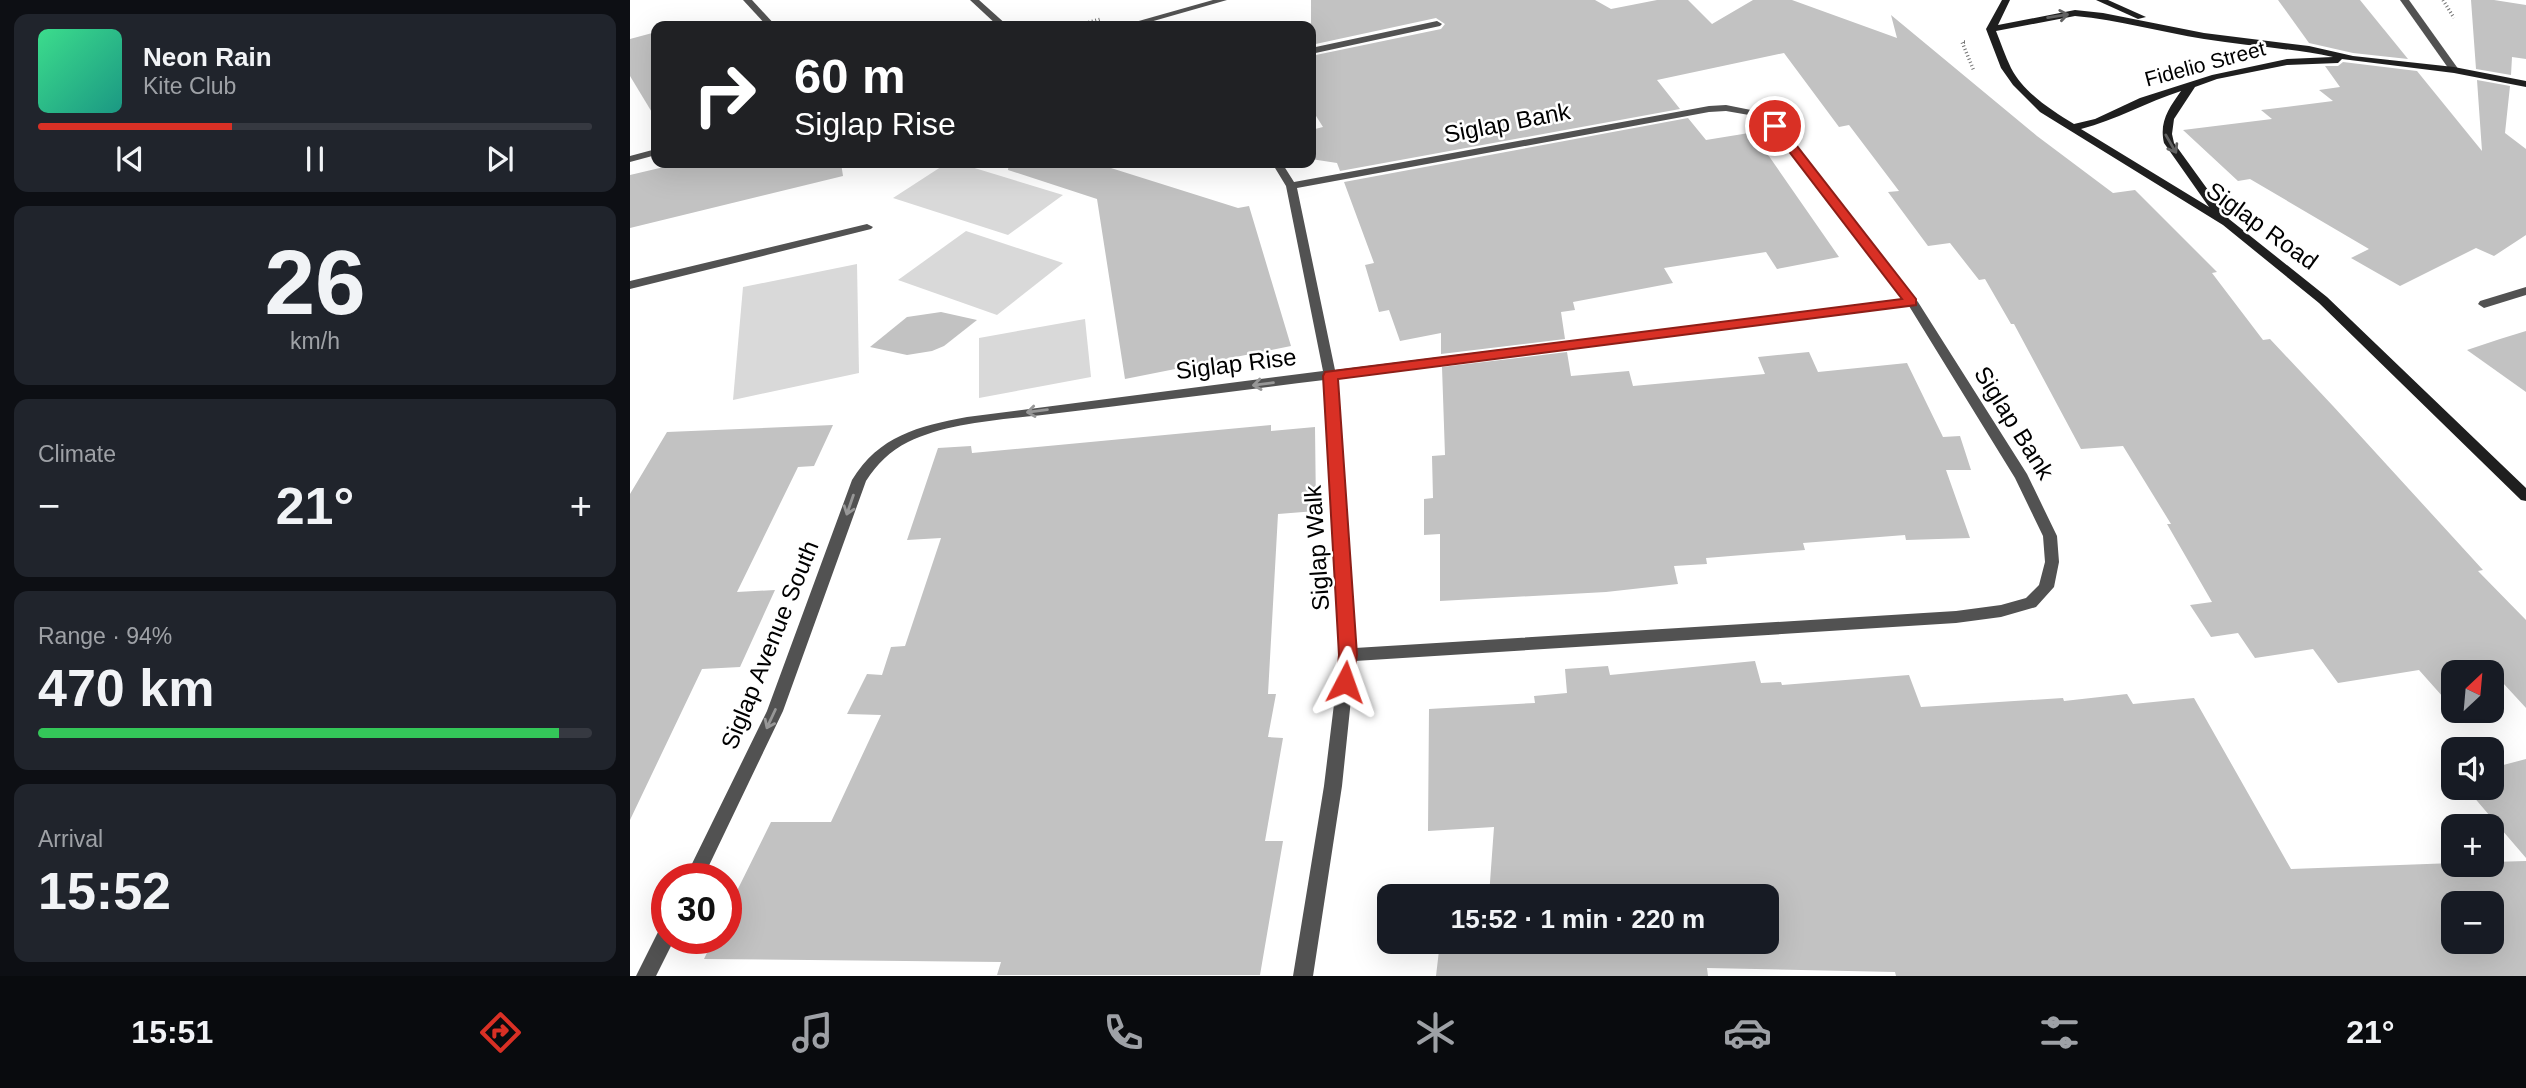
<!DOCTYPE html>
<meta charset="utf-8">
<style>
:root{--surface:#171b24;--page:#20242c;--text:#f1f3f6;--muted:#9ea1a6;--line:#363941;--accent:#d93025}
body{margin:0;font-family:Helvetica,sans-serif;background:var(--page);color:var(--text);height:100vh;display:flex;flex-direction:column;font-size:26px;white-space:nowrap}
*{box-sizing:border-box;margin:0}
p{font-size:23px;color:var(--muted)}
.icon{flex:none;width:38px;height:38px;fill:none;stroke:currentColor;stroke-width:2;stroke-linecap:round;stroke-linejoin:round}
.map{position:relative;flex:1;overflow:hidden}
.details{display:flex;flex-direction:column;gap:14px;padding:14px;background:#0d0f14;width:630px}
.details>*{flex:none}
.hud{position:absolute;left:21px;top:21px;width:665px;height:147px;border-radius:14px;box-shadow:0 7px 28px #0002;background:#202124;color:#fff;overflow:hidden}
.needle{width:46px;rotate:26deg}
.buttons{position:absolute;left:1811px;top:660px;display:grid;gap:14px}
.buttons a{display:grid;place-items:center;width:63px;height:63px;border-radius:14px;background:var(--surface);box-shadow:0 7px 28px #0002;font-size:35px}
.speed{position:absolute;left:21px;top:863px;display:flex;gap:14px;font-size:35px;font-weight:700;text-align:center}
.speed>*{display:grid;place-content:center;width:91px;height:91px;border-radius:50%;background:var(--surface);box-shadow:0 7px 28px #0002;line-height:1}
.speed .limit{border:10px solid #d22;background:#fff;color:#111}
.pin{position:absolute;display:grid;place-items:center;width:60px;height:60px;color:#fff;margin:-30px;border:4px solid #fff;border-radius:50%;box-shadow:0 2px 7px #0007}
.me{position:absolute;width:77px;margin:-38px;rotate:4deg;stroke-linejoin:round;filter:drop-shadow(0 0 5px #0008)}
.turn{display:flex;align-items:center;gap:24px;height:147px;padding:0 28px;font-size:32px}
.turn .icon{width:91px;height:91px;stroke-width:2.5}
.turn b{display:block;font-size:49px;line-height:60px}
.big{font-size:52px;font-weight:600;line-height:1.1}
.details .tile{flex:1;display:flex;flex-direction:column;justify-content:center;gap:10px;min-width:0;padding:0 24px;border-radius:14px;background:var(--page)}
.details .dial{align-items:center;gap:0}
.dial b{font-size:91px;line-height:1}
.song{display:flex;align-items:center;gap:21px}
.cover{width:84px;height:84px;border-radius:10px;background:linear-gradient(135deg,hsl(150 70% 55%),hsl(170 70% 35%))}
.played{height:7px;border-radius:4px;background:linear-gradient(90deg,var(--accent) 35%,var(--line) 35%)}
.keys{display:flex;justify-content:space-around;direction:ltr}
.heat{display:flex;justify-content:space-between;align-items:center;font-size:38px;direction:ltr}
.charge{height:10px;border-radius:5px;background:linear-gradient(90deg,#34c759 94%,var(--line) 0)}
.trip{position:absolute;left:747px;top:884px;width:402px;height:70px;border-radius:14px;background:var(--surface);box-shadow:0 7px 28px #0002;font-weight:600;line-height:70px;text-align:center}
.tabs{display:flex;height:112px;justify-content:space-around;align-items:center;background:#090b0e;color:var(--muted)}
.tabs .icon{width:49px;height:49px}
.tabs .on{color:var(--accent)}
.tabs b{font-size:32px;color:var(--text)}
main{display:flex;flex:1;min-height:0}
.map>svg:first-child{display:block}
.green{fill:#d9d9d9}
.building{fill:#c2c2c2;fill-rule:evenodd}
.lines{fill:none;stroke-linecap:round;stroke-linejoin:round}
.path{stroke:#747474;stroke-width:3.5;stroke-dasharray:1 2.5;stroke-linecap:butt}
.lane{fill:#525252;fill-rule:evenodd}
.street{fill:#525252;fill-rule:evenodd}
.secondary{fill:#1f1f1f;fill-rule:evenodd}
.oneway{stroke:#626262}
.oneway2{stroke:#979797}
.route{fill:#d93025;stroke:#8d1f18;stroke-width:2}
.labels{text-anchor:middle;stroke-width:5;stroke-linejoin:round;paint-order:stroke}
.far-street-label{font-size:21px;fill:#000;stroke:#fff}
.street-label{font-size:24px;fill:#000;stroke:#fff}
</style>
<main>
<section class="details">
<div class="tile">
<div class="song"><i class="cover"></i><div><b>Neon Rain</b><p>Kite Club</p></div></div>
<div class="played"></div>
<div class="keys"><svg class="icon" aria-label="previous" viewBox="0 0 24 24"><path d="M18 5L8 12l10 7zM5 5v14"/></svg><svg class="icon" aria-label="pause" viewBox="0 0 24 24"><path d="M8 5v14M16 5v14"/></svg><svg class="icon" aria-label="next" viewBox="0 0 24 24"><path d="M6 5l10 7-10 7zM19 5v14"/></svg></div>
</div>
<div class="tile dial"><b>26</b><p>km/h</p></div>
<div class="tile"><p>Climate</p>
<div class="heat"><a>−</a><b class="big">21°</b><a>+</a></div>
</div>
<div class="tile"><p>Range · 94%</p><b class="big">470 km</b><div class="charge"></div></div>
<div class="tile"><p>Arrival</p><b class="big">15:52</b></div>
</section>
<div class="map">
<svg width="1896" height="976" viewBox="0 0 1896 976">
<rect width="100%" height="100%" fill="#fff"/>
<g class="green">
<path d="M317,163H328L433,195L378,235L263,198Z"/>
<path d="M336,231L433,263L367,315L268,280Z"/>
<path d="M227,264L229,373L103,400L113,287Z"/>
<path d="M455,319L461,377L349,398V338Z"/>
</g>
<g class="building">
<path d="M681,0H965L981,9L1027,0H1058L1082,24L1123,0H1162L1267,38L1261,15L1407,136L1483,193L1505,190L1587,272L1582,273L1633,340L1640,339L1703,406L1853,570L1848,571L1896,620V708L1873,683L1862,686V672H1824V695L1813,697L1789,670L1708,683L1683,649L1625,658L1608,633L1581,637L1560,605L1582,602L1537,524H1541L1493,446L1451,449L1384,324H1381L1355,279L1349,280L1320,243L1298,246L1258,192L1269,191L1219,125L1209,127L1154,53L1027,80L1050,109L710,171L707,163L681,159V130L693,127L681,108V56L811,29L815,24L806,18L681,45Z"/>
<path d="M1648,0H1730L1778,59L1723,53L1679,43Z"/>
<path d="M1841,0H1864L1896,5V59L1882,57L1881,75L1846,69Z"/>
<path d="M26,32V119L0,76V39Z"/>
<path d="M1713,62L1787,71L1852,151L1847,80L1880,86L1875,133L1896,149V235L1864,256L1846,248L1770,286L1721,258L1739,249L1620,179L1608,181L1553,130L1642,119L1631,110L1703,101L1689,90L1710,87L1695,66H1708Z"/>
<path d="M1058,118L1076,140L1119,133L1134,149L1209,257L1147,269L1136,252L1034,268L1043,283L943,302L945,310L931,312L935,339L811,354V333L770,341L759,310L749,312L735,265L744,263L714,182Z"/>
<path d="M51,163H211L213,176L0,228V175Z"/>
<path d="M379,163H465L608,208L619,206L661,346L495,379L467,199L378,170Z"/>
<path d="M311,312L347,320L314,346L302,351L277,355L240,347L277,317Z"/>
<path d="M1896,331V392L1837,350L1870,339Z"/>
<path d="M937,352L941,376L999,371L1003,386L1135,374L1128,357L1179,352L1188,372L1277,363L1313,437L1330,436L1341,470H1316L1340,538L1276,540L1275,535L1173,543L1175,550L1076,558L1077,564L1044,566L1048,584L976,592L810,601V534L794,535V499L803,498L802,456L815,455L812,367Z"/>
<path d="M203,425L184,466L168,467L107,592L145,590L110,667L72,669L0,820V494L37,432Z"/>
<path d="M641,425V431L685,427L686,511L648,514L638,694H646L638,737L653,738L635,841H653L630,975H367L371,962L74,959L84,938H96V913L141,822H201L251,715L217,714L237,674L252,675L261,647L275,646L311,538L277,540L308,448L341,446L342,453Z"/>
<path d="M1125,661L1131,683L1151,682L1152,685L1279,675L1291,707L1433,698L1434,701L1497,694L1503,704L1564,698L1661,869L1824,863L1862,864V862L1896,861V976H1266L1265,972L1077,968L1078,976H806L810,942H1138V896H859L864,827L798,831L799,709L905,703L904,696L937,693L935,669L978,666L980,675ZM1824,903H1862V942H1824Z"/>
<path d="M1896,759V858L1836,788H1862V768Z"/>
</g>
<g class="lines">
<g class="path">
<path d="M1813,0L1824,18"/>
<path d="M445,26L471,19"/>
<path d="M1335,42H1332L1344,71"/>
</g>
<g class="lane">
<path d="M340,0H349L378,26H368Z"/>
<path d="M237,224L243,227L241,229L0,289V281Z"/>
</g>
<g class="street">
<path d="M113,0H122L146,26H137Z"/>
<path d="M583,0H597L506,26H491Z"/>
<path d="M1770,0H1779L1829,70L1827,72H1821Z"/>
<path d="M807,21L812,24L810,26L681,54V48Z"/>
<path d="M1096,105L1126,111L1149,124L1288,302L1397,474L1427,536L1429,562L1424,587L1406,607L1371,617L1326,623L725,661L712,786L683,976H663L694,786L710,655L694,380C606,391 518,402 429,413C382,419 321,421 278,442C260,451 247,464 236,481L153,711L73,878H55L137,711L222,480C249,436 288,426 337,417L693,371L656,186L642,163H652L664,182L1079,106ZM1096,111L1119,115L1141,128L1274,299L705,370L667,188L1079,112ZM1279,306L1385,478L1413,536L1415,562L1409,585L1396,598L1371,605L1326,611L725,648L707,378Z"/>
<path d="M26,149V155L0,162V156Z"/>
<path d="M1896,287V295L1854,308L1848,304L1850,301Z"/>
<path d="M37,925V938H45L26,976H6L30,928Z"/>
</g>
<g class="secondary">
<path d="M1372,0H1380L1368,25L1445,10L1473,13L1574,33L1679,46L1723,56L1824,67L1896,81V87L1824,73L1712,59L1708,63L1657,65L1587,79L1565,87L1544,119L1542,134L1544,143L1599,219L1697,297L1896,488V501L1891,500L1689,303L1593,225L1410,112L1383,85L1371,68L1356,29ZM1445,16C1489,20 1531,32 1574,39C1617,46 1660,48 1703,57L1657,59L1582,75L1510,98L1465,119L1444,124C1421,110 1394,93 1381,68C1375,56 1371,43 1366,31ZM1551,91C1539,108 1529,122 1534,143L1579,207L1451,129C1486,120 1517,102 1551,91Z"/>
<path d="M1466,0H1478L1516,17L1508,19Z"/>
</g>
</g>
<defs><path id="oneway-shaft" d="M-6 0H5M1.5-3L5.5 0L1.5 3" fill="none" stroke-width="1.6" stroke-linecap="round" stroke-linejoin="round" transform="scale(1.75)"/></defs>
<g class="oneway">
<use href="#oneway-shaft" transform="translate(1428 16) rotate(-9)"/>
<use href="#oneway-shaft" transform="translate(1541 144) rotate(60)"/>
</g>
<g class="oneway2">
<use href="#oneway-shaft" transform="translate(633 384) rotate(173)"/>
<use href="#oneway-shaft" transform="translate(407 411) rotate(173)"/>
<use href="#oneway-shaft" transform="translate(220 505) rotate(109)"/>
<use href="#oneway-shaft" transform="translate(141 719) rotate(115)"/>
</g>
<path class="route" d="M1145,122L1149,123L1286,299V305L708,379L727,655L722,687L715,689L709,687L706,682L709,655L693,376L695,372L1272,299L1141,128L1139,126Z"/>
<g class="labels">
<g class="far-street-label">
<text transform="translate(1575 64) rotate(-15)" y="7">Fidelio Street</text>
</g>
<g class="street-label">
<text transform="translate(877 123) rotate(-11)" y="8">Siglap Bank</text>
<text transform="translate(1632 226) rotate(36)" y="8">Siglap Road</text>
<text transform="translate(606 364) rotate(-7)" y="8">Siglap Rise</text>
<text transform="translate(1384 423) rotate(58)" y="8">Siglap Bank</text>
<text transform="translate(687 548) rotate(-94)" y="8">Siglap Walk</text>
<text transform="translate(140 645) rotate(-68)" y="8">Siglap Avenue South</text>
</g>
</g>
</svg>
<div class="buttons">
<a><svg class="needle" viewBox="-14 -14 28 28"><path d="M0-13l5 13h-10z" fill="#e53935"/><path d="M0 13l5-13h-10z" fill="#9ea1a6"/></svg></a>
<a><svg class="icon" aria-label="sound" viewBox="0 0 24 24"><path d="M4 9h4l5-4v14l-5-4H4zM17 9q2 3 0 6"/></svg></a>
<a>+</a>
<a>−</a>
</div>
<div class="speed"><div class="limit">30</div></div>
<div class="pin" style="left:1145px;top:126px;background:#d93025"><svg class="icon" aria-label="arrive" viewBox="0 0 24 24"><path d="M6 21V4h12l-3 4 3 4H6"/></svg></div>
<svg class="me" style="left:715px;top:682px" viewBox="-20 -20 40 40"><path d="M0-17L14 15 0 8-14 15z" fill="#d93025" stroke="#fff" stroke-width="4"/></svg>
<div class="trip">15:52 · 1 min · 220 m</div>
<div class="hud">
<div class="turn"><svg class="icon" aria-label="right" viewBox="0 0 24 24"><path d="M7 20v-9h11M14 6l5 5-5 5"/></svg><div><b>60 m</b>Siglap Rise</div></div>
</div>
</div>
</main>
<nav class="tabs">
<b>15:51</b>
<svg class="icon on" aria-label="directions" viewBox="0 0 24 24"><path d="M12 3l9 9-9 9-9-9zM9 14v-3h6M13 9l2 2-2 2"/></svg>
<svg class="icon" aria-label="music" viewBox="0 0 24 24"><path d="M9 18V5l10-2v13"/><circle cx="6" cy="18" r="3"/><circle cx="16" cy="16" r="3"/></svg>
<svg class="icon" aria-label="phone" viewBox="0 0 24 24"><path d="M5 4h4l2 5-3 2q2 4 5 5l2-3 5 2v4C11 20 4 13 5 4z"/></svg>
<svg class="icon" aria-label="climate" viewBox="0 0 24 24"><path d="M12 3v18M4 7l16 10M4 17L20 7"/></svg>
<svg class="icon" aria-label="car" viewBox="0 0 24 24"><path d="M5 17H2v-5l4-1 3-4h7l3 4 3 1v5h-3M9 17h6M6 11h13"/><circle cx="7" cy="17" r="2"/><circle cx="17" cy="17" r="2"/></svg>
<svg class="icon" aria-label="filters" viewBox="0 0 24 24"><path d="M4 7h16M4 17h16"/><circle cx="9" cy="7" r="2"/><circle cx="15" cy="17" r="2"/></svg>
<b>21°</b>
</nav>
